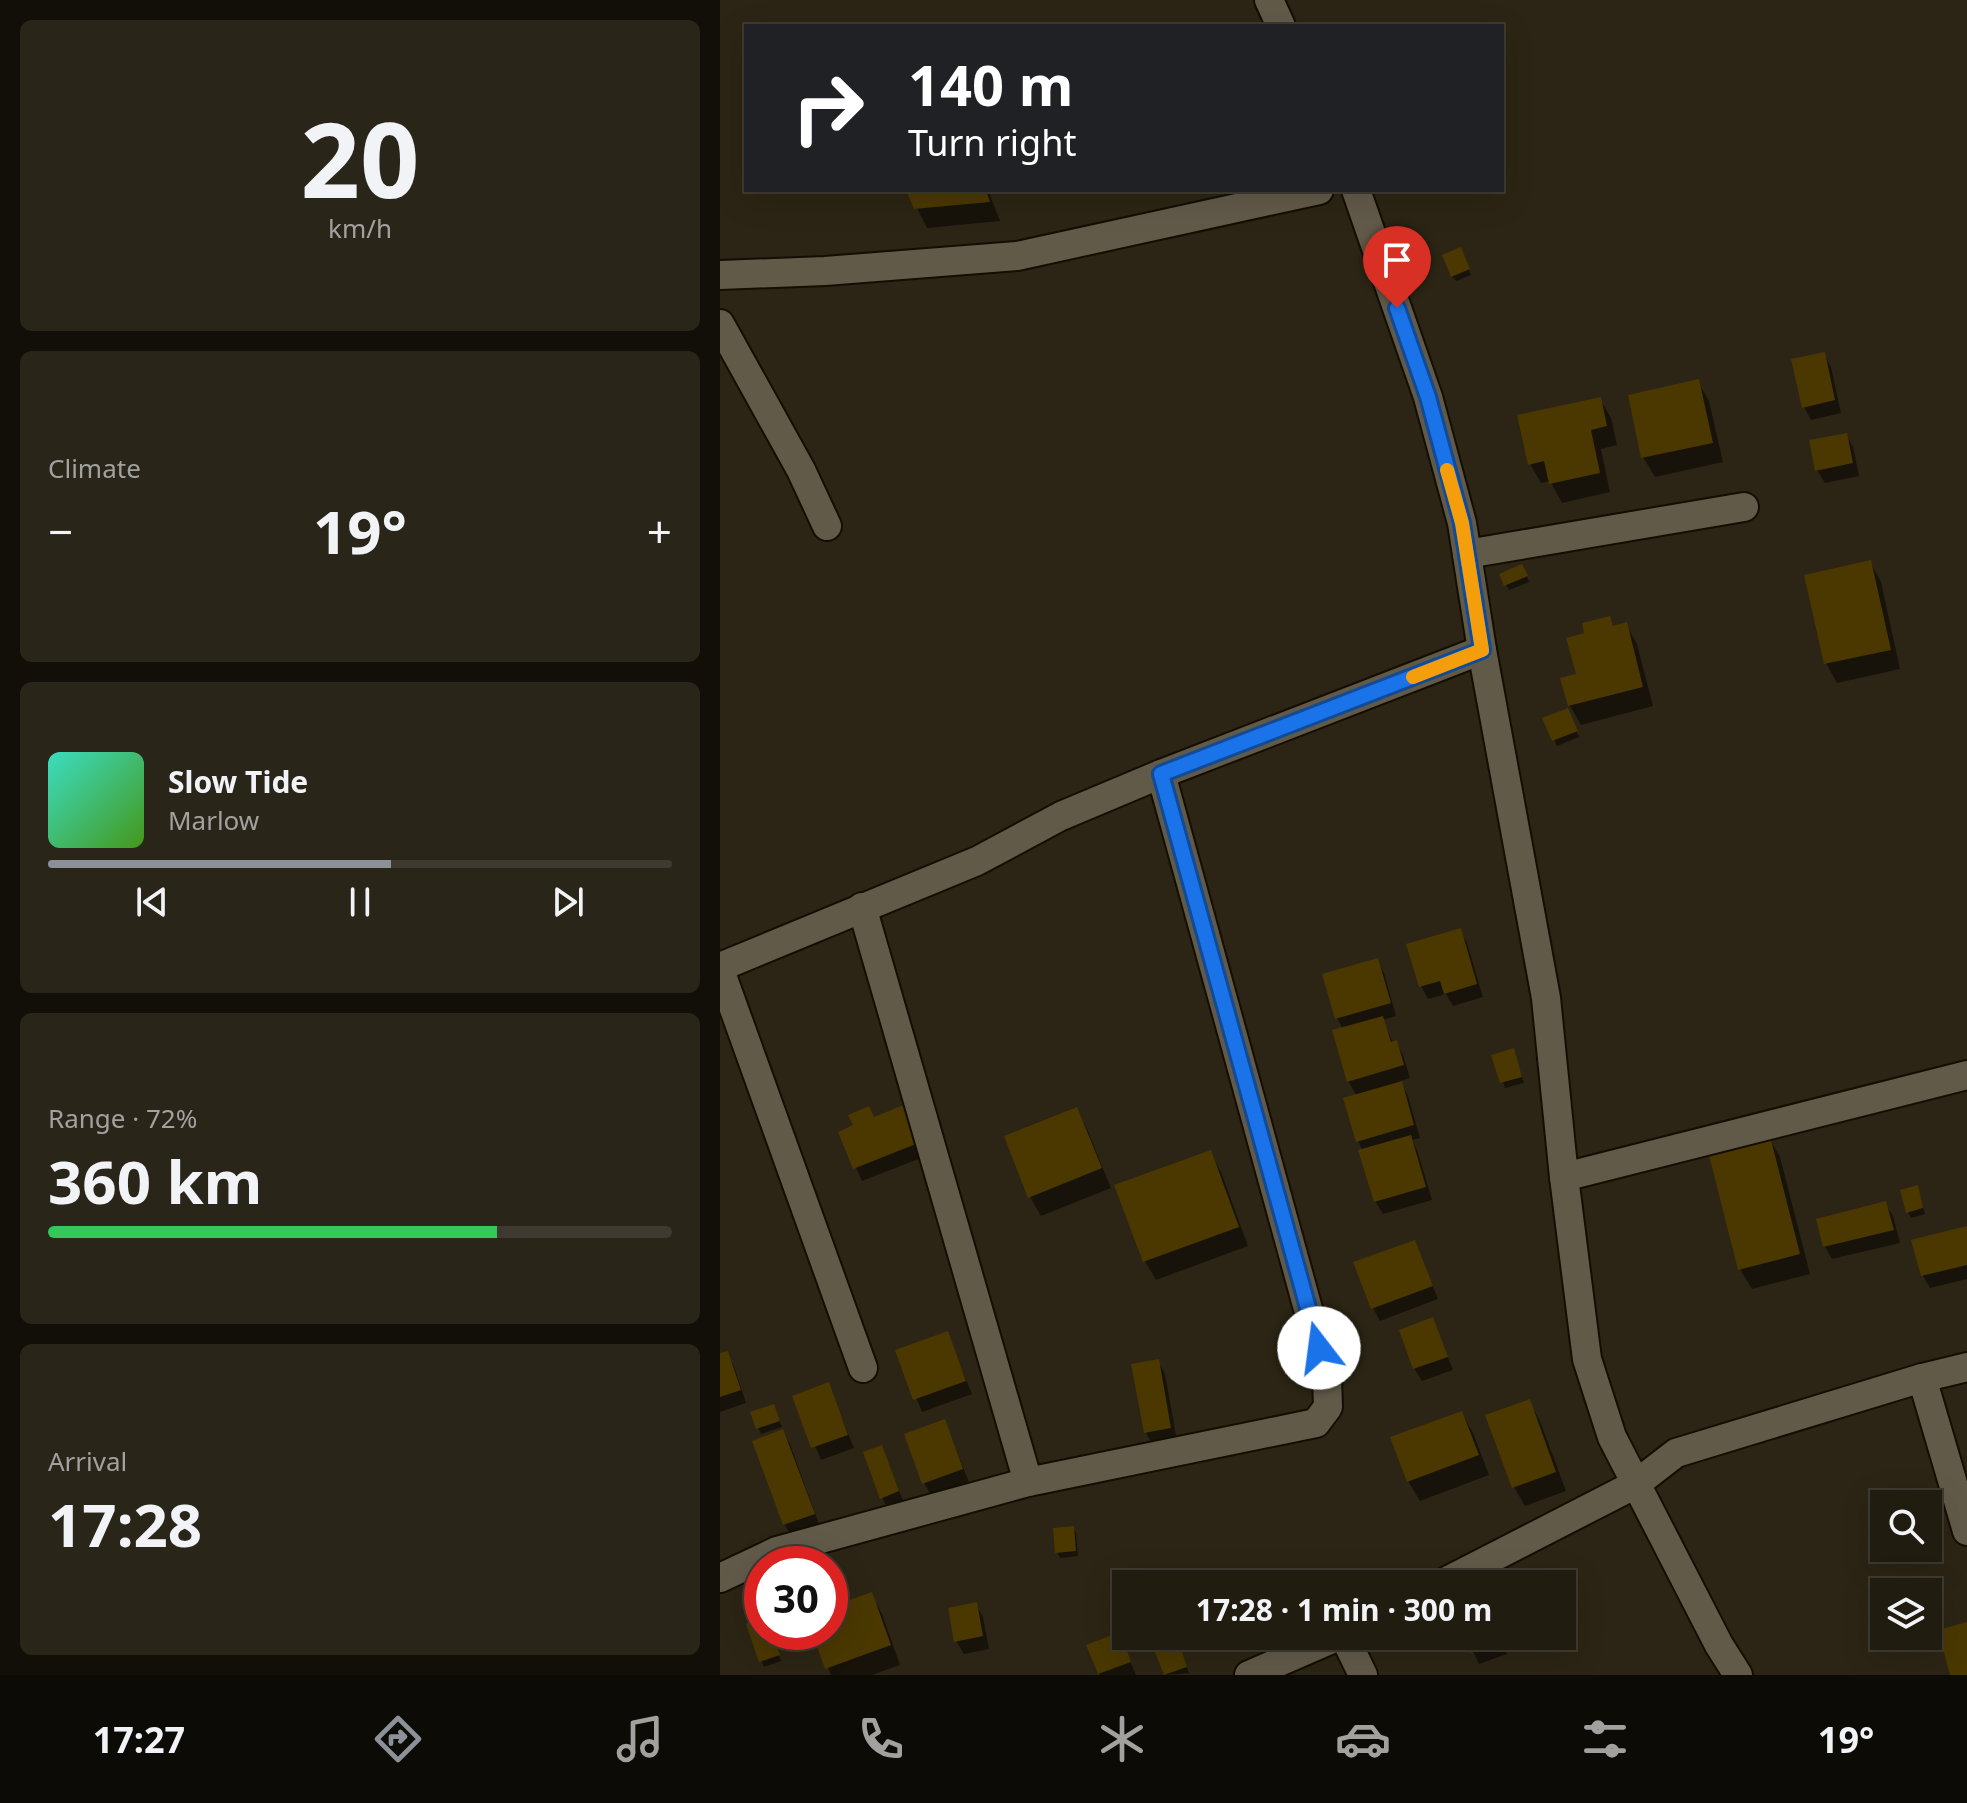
<!DOCTYPE html>
<meta charset="utf-8">
<style>
:root{--surface:#211c10;--page:#292519;--text:#f1f3f6;--muted:#a2a19f;--line:#3e3a30;--accent:#8c9099}
body{margin:0;font-family:"Noto Sans",sans-serif;background:var(--page);color:var(--text);height:100vh;display:flex;flex-direction:column;font-size:30px;white-space:nowrap}
*{box-sizing:border-box;margin:0}
p{font-size:26px;color:var(--muted)}
.icon{flex:none;width:44px;height:44px;fill:none;stroke:currentColor;stroke-width:2;stroke-linecap:round;stroke-linejoin:round}
.map{position:relative;flex:1;overflow:hidden}
.details{display:flex;flex-direction:column;gap:20px;padding:20px;background:#120f09;width:720px}
.details>*{flex:none}
.banner{position:absolute;left:24px;top:24px;width:760px;height:168px;border-radius:0px;box-shadow:0 8px 32px #0002,0 0 0 2px var(--line);background:#202124;color:#fff;overflow:hidden}
.buttons{position:absolute;left:1150px;top:1490px;display:grid;gap:16px}
.buttons a{display:grid;place-items:center;width:72px;height:72px;border-radius:0px;background:var(--surface);box-shadow:0 8px 32px #0002,0 0 0 2px var(--line);font-size:40px}
.speed{position:absolute;left:24px;top:1546px;display:flex;gap:16px;font-size:40px;font-weight:700;text-align:center}
.speed>*{display:grid;place-content:center;width:104px;height:104px;border-radius:50%;background:var(--surface);box-shadow:0 8px 32px #0002,0 0 0 2px var(--line);line-height:1}
.speed .limit{border:12px solid #d22;background:#fff;color:#111}
.pin{position:absolute;display:grid;place-items:center;width:68px;height:68px;color:#fff;margin:-82px -34px;border-radius:50% 50% 50% 0;rotate:-45deg;box-shadow:0 0 8px #0007}
.pin .icon{rotate:45deg}
.me{position:absolute;width:88px;margin:-44px;rotate:345deg;stroke-linejoin:round;filter:drop-shadow(0 0 6px #0008)}
.turn{display:flex;align-items:center;gap:28px;height:168px;padding:0 32px;font-size:36px}
.turn .icon{width:104px;height:104px;stroke-width:2.5}
.turn b{display:block;font-size:56px;line-height:68px}
.big{font-size:60px;font-weight:700;line-height:1.1}
.details .card{flex:1;display:flex;flex-direction:column;justify-content:center;gap:12px;min-width:0;padding:0 28px;border-radius:12px;background:var(--page)}
.details .dial{align-items:center;gap:0}
.dial b{font-size:104px;line-height:1}
.song{display:flex;align-items:center;gap:24px}
.cover{width:96px;height:96px;border-radius:12px;background:linear-gradient(135deg,hsl(170 70% 55%),hsl(100 70% 35%))}
.played{height:8px;border-radius:4px;background:linear-gradient(90deg,var(--accent) 55%,var(--line) 55%)}
.keys{display:flex;justify-content:space-around;direction:ltr}
.heat{display:flex;justify-content:space-between;align-items:center;font-size:44px;direction:ltr}
.charge{height:12px;border-radius:6px;background:linear-gradient(90deg,#34c759 72%,var(--line) 0)}
.trip{position:absolute;left:392px;top:1570px;width:464px;height:80px;border-radius:0px;background:var(--surface);box-shadow:0 8px 32px #0002,0 0 0 2px var(--line);font-weight:700;line-height:80px;text-align:center}
.tab-bar{display:flex;height:128px;justify-content:space-around;align-items:center;background:#0d0b06;color:var(--muted)}
.tab-bar .icon{width:56px;height:56px}
.tab-bar .current{color:var(--accent)}
.tab-bar b{font-size:36px;color:var(--text)}
main{display:flex;flex:1;min-height:0}
.map>svg:first-child{display:block}
.shadow{fill:#0007}
.building{fill:#4a3800}
.lines{fill:none;stroke-linecap:round;stroke-linejoin:round}
.minor-casing{stroke:#140e02;stroke-width:32}
.minor{stroke:#625a49;stroke-width:28}
.route-casing{stroke:#114b97;stroke-width:20}
.route{stroke:#1a73e8;stroke-width:14}
.slow{stroke:#f59e0b;stroke-width:14}
</style>
<main>
<section class="details">
<div class="card dial"><b>20</b><p>km/h</p></div>
<div class="card"><p>Climate</p>
<div class="heat"><a>−</a><b class="big">19°</b><a>+</a></div>
</div>
<div class="card">
<div class="song"><i class="cover"></i><div><b>Slow Tide</b><p>Marlow</p></div></div>
<div class="played"></div>
<div class="keys"><svg class="icon" aria-label="previous" viewBox="0 0 24 24"><path d="M18 5L8 12l10 7zM5 5v14"/></svg><svg class="icon" aria-label="pause" viewBox="0 0 24 24"><path d="M8 5v14M16 5v14"/></svg><svg class="icon" aria-label="next" viewBox="0 0 24 24"><path d="M6 5l10 7-10 7zM19 5v14"/></svg></div>
</div>
<div class="card"><p>Range · 72%</p><b class="big">360 km</b><div class="charge"></div></div>
<div class="card"><p>Arrival</p><b class="big">17:28</b></div>
</section>
<div class="map">
<svg width="1247" height="1675" viewBox="0 0 1247 1675">
<rect width="100%" height="100%" fill="#2c2515"/>
<g class="shadow">
<path d="M188,190H268L280,221L207,228Z"/>
<path d="M743,256L751,275L736,281L732,276Z"/>
<path d="M1104,354L1111,367L1121,413L1091,420L1084,407Z"/>
<path d="M978,382L989,401L1003,462L935,477L923,457Z"/>
<path d="M880,399L891,418L897,445L881,449L890,492L842,503L830,481L821,483L810,464Z"/>
<path d="M1126,435L1133,447L1139,476L1105,483L1097,470Z"/>
<path d="M1150,562L1161,582L1180,669L1117,683L1106,663Z"/>
<path d="M805,572L809,582L789,590L786,585Z"/>
<path d="M889,619L894,628L906,625L917,644L933,706L861,725L850,706L842,679L858,675L866,635Z"/>
<path d="M850,716L859,737L837,746L825,719Z"/>
<path d="M740,931L747,943L763,997L733,1006L726,994L708,999L701,986Z"/>
<path d="M657,961L664,973L676,1016L663,1020L673,1043L676,1042L683,1055L690,1078L680,1081L688,1096L700,1138L692,1140L697,1150L712,1200L663,1214L655,1201L643,1151L638,1141L637,1096L628,1081L623,1029L617,1018Z"/>
<path d="M793,1050L804,1083L785,1088L774,1056Z"/>
<path d="M185,1107L206,1156L142,1181L121,1133Z"/>
<path d="M356,1109L367,1129L391,1188L321,1216L310,1197Z"/>
<path d="M1049,1138L1060,1157L1090,1274L1032,1289L1020,1269Z"/>
<path d="M490,1153L501,1172L528,1246L436,1280L425,1261Z"/>
<path d="M1197,1188L1205,1214L1191,1218L1188,1212Z"/>
<path d="M1165,1204L1173,1216L1180,1243L1112,1259L1105,1247L1098,1221Z"/>
<path d="M1247,1228V1279L1210,1288L1203,1276Z"/>
<path d="M694,1242L718,1299L660,1321L653,1308Z"/>
<path d="M712,1320L733,1370L702,1381L694,1368Z"/>
<path d="M227,1334L252,1394L202,1412L178,1352Z"/>
<path d="M7,1353L14,1366L26,1403L0,1412V1355Z"/>
<path d="M438,1361L445,1374L457,1441L433,1445L426,1433L414,1365Z"/>
<path d="M108,1385L134,1448L101,1460L75,1397Z"/>
<path d="M809,1401L820,1421L846,1491L805,1506L794,1487Z"/>
<path d="M56,1412L62,1427L41,1434L32,1414Z"/>
<path d="M742,1413L753,1433L769,1475L700,1501L688,1481Z"/>
<path d="M224,1421L249,1482L211,1496L204,1483Z"/>
<path d="M63,1432L70,1444L100,1527L72,1537L65,1525L35,1442Z"/>
<path d="M161,1448L185,1505L169,1511L162,1498Z"/>
<path d="M353,1528L356,1533L358,1556L340,1558L337,1552Z"/>
<path d="M151,1594L162,1614L180,1665L152,1675H111L94,1632H110V1609Z"/>
<path d="M256,1605L263,1617L269,1649L244,1654L236,1641Z"/>
<path d="M42,1620V1632H51L61,1661L44,1667L28,1625Z"/>
<path d="M399,1635L416,1675H380L369,1646Z"/>
<path d="M746,1636H780L787,1654L759,1664Z"/>
<path d="M461,1651L469,1673L446,1675L438,1653Z"/>
</g>
<g class="building">
<path d="M186,190H266L270,202L194,209Z"/>
<path d="M741,247L750,269L731,277L722,255Z"/>
<path d="M1105,352L1115,400L1082,408L1071,359Z"/>
<path d="M979,379L993,443L921,458L908,395Z"/>
<path d="M881,397L887,426L871,430L880,473L829,484L824,461L808,465L797,415Z"/>
<path d="M1127,433L1133,463L1095,471L1089,440Z"/>
<path d="M1151,560L1171,650L1104,664L1084,575Z"/>
<path d="M802,564L808,576L784,586L779,574Z"/>
<path d="M890,616L893,626L907,622L923,687L848,706L840,678L856,674L846,638L864,633L862,623Z"/>
<path d="M848,708L858,731L832,741L822,718Z"/>
<path d="M741,928L757,984L724,994L720,981L699,987L686,944Z"/>
<path d="M658,958L671,1003L615,1019L602,974Z"/>
<path d="M663,1016L671,1042L677,1040L684,1065L627,1082L612,1030Z"/>
<path d="M794,1048L802,1077L780,1083L771,1055Z"/>
<path d="M682,1081L694,1125L636,1142L623,1098Z"/>
<path d="M186,1104L201,1142L133,1169L118,1132L133,1125L128,1115L149,1106L154,1117Z"/>
<path d="M357,1107L382,1168L308,1198L284,1136Z"/>
<path d="M691,1135L706,1187L654,1202L638,1150Z"/>
<path d="M1050,1136L1080,1254L1018,1270L988,1151Z"/>
<path d="M491,1150L519,1227L423,1262L394,1185Z"/>
<path d="M1198,1185L1203,1208L1186,1213L1180,1190Z"/>
<path d="M1166,1201L1174,1230L1103,1247L1096,1219Z"/>
<path d="M1247,1226V1265L1201,1276L1191,1240Z"/>
<path d="M695,1240L713,1286L651,1309L633,1262Z"/>
<path d="M713,1317L728,1357L693,1369L679,1330Z"/>
<path d="M228,1331L246,1381L193,1400L175,1350Z"/>
<path d="M8,1351L21,1390L0,1397V1353Z"/>
<path d="M439,1359L451,1428L424,1433L411,1364Z"/>
<path d="M109,1382L128,1435L91,1448L72,1396Z"/>
<path d="M810,1399L836,1472L792,1488L765,1415Z"/>
<path d="M54,1404L60,1421L36,1429L30,1412Z"/>
<path d="M742,1411L759,1455L687,1482L670,1437Z"/>
<path d="M225,1419L243,1469L202,1484L184,1434Z"/>
<path d="M63,1429L95,1514L63,1525L32,1441Z"/>
<path d="M162,1445L179,1491L160,1499L143,1452Z"/>
<path d="M354,1526L356,1551L335,1553L333,1528Z"/>
<path d="M478,1577L481,1584H458Z"/>
<path d="M152,1592L171,1645L105,1669L92,1632H110V1607Z"/>
<path d="M257,1602L263,1636L234,1642L228,1608Z"/>
<path d="M42,1618V1632H51L60,1655L39,1662L26,1624Z"/>
<path d="M1247,1622V1675H1230L1218,1630Z"/>
<path d="M400,1632L411,1662L378,1674L366,1645Z"/>
<path d="M744,1636H779L781,1641L750,1653Z"/>
<path d="M459,1643L467,1667L444,1675L435,1652Z"/>
</g>
<g class="lines">
<defs>
<g id="minor">
<path d="M549,0L561,26"/>
<path d="M636,190L708,397L742,523L762,650L826,998L844,1177L867,1359L892,1437L999,1645L1018,1675"/>
<path d="M0,275L105,271L297,256L599,190"/>
<path d="M0,324L81,470L107,526"/>
<path d="M747,554L1024,507"/>
<path d="M142,907L308,1482"/>
<path d="M0,967L257,861L341,816L441,774L762,650"/>
<path d="M0,970L143,1368"/>
<path d="M844,1177L1247,1075"/>
<path d="M1202,1378L1247,1531"/>
<path d="M0,1578L57,1551L308,1482L596,1423L608,1407L607,1378L441,774"/>
<path d="M721,1584L916,1484L956,1453L1202,1378L1247,1367"/>
<path d="M624,1636L643,1675"/>
<path d="M529,1675L619,1636"/>
</g>
</defs>
<use href="#minor" class="minor-casing"/>
<use href="#minor" class="minor"/>
</g>
<g class="lines">
<defs>
<path id="route" d="M599,1348L441,774L762,650L742,523L708,397L677,308"/>
</defs>
<use href="#route" class="route-casing"/>
<use href="#route" class="route"/>
<path class="slow" d="M693,677L762,650L742,523L727,470"/>
</g>
</svg>
<div class="buttons">
<a><svg class="icon" aria-label="search" viewBox="0 0 24 24"><circle cx="10" cy="10" r="6"/><path d="M15 15l6 6"/></svg></a>
<a><svg class="icon" aria-label="layers" viewBox="0 0 24 24"><path d="M12 4l9 5-9 5-9-5zM3 14l9 5 9-5"/></svg></a>
</div>
<div class="speed"><div class="limit">30</div></div>
<div class="pin" style="left:677px;top:308px;background:#d93025"><svg class="icon" aria-label="arrive" viewBox="0 0 24 24"><path d="M6 21V4h12l-3 4 3 4H6"/></svg></div>
<svg class="me" style="left:599px;top:1348px" viewBox="-20 -20 40 40"><circle r="19" fill="#fff"/><path d="M0-13L10 11 0 6-10 11z" fill="#1a73e8"/></svg>
<div class="trip">17:28 · 1 min · 300 m</div>
<div class="banner">
<div class="turn"><svg class="icon" aria-label="right" viewBox="0 0 24 24"><path d="M7 20v-9h11M14 6l5 5-5 5"/></svg><div><b>140 m</b>Turn right</div></div>
</div>
</div>
</main>
<nav class="tab-bar">
<b>17:27</b>
<svg class="icon current" aria-label="directions" viewBox="0 0 24 24"><path d="M12 3l9 9-9 9-9-9zM9 14v-3h6M13 9l2 2-2 2"/></svg>
<svg class="icon" aria-label="music" viewBox="0 0 24 24"><path d="M9 18V5l10-2v13"/><circle cx="6" cy="18" r="3"/><circle cx="16" cy="16" r="3"/></svg>
<svg class="icon" aria-label="phone" viewBox="0 0 24 24"><path d="M5 4h4l2 5-3 2q2 4 5 5l2-3 5 2v4C11 20 4 13 5 4z"/></svg>
<svg class="icon" aria-label="climate" viewBox="0 0 24 24"><path d="M12 3v18M4 7l16 10M4 17L20 7"/></svg>
<svg class="icon" aria-label="car" viewBox="0 0 24 24"><path d="M5 17H2v-5l4-1 3-4h7l3 4 3 1v5h-3M9 17h6M6 11h13"/><circle cx="7" cy="17" r="2"/><circle cx="17" cy="17" r="2"/></svg>
<svg class="icon" aria-label="filters" viewBox="0 0 24 24"><path d="M4 7h16M4 17h16"/><circle cx="9" cy="7" r="2"/><circle cx="15" cy="17" r="2"/></svg>
<b>19°</b>
</nav>
